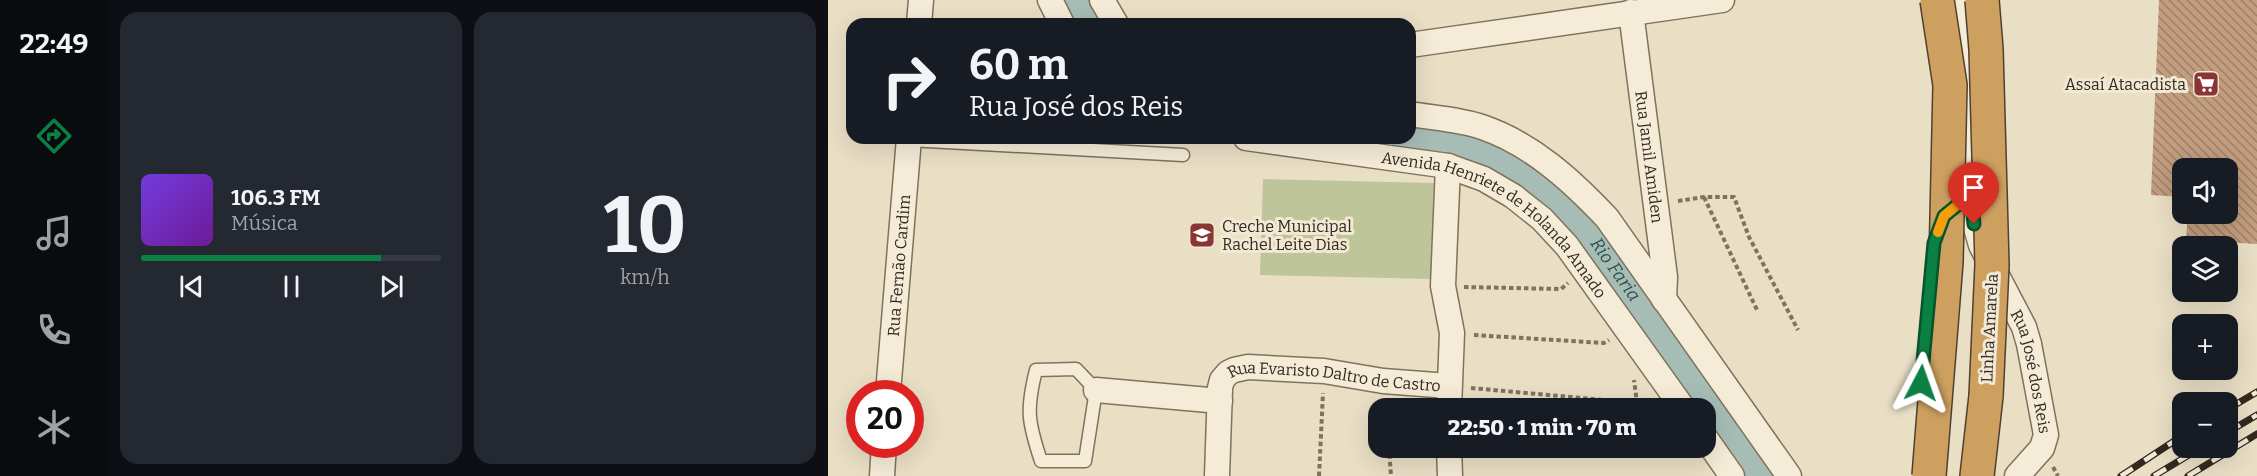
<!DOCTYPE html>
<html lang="pt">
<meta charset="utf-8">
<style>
:root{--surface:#171b24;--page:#242831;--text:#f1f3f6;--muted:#9ea1a6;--line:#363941;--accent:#0b8043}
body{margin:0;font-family:Bitter,serif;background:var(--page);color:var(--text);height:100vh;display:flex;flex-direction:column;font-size:22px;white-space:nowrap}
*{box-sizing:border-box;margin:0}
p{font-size:20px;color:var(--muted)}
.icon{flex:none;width:33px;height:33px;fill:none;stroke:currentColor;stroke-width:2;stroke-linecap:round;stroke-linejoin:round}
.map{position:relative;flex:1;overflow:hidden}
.sheet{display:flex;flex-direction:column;gap:12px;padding:12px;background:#0d0f14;width:720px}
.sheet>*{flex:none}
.hud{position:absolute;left:18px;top:18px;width:570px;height:126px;border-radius:18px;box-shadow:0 6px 24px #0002;background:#171b24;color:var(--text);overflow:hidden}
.controls{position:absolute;left:1344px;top:158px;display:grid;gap:12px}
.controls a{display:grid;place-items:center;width:66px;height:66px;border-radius:12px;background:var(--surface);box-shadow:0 6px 24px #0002;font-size:30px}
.speed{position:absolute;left:18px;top:380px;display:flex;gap:12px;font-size:30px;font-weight:700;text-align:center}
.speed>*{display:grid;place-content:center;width:78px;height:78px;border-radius:50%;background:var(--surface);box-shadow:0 6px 24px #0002;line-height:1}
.speed .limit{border:9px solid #d22;background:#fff;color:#111}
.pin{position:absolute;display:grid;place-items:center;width:51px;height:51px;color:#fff;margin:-62px -26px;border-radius:50% 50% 50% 0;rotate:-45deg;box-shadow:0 0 6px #0007}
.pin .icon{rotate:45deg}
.me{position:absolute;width:66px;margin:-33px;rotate:4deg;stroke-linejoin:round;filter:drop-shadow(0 0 4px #0008)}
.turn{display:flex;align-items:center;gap:21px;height:126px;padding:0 24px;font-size:27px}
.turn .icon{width:78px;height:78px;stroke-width:2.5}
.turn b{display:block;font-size:42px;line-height:51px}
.sheet .widget{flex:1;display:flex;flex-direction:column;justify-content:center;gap:9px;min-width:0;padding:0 21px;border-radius:18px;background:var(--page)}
.sheet .dial{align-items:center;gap:0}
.dial b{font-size:78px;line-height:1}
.song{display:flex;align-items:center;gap:18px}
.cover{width:72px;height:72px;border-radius:9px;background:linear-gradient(135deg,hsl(260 70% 55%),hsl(280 70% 35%))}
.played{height:6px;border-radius:3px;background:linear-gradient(90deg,var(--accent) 80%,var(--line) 80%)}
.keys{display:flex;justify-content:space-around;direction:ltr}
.sheet .tiles{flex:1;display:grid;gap:12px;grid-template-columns:repeat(2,1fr)}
.trip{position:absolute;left:540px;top:398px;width:348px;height:60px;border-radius:18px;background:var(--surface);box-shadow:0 6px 24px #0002;font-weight:800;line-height:60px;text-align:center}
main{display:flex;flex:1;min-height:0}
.menu{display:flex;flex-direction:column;width:108px;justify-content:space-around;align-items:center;background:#090b0e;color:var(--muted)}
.menu .icon{width:42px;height:42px}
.menu .active{color:var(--accent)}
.menu b{font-size:27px;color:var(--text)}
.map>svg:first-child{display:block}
.pitch{fill:#bfc59a}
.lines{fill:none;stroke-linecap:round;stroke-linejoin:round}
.river{stroke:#a6bdb6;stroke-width:39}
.building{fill:url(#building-back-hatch)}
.lane-casing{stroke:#81715d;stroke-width:15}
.street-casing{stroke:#81715d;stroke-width:27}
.highway-casing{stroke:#504031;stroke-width:36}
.path{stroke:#81715d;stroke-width:4;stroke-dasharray:4.5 3;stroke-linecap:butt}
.lane{stroke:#f4ecd7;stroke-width:12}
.street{stroke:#f4ecd7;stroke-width:24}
.highway{stroke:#cea05f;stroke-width:33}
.rail-casing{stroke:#33291f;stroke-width:7}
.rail{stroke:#f1e9d4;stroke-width:4.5;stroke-dasharray:14;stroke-linecap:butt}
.highway-bridge-casing{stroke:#504031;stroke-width:36;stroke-linecap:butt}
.highway-bridge{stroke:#cea05f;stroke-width:33}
.route-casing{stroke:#07532c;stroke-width:15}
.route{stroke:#0b8043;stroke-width:10}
.slow{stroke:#f59e0b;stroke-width:10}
.labels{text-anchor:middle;stroke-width:6;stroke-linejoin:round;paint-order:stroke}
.poi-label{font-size:16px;fill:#33291f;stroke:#f1e9d4;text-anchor:end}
.street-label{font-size:16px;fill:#33291f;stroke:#f1e9d4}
.water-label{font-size:18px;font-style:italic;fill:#305150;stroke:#f1e9d4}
</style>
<main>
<nav class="menu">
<b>22:49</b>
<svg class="icon active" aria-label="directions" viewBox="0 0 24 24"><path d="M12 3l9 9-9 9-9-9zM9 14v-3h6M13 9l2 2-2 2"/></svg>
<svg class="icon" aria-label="music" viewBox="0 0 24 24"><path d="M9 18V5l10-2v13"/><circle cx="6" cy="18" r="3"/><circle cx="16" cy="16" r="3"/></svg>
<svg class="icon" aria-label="phone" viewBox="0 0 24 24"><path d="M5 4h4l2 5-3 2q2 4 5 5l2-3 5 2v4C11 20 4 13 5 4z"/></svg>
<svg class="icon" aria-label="climate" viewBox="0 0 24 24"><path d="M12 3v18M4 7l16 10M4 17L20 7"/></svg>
</nav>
<section class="sheet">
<div class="tiles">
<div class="widget">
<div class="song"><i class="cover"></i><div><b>106.3 FM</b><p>Música</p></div></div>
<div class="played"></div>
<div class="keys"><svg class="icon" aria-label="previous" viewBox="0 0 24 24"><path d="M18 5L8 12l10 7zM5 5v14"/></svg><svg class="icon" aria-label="pause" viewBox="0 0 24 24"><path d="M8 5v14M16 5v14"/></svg><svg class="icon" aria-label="next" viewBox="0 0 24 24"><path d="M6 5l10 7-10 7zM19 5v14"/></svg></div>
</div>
<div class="widget dial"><b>10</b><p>km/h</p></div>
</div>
</section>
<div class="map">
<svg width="1429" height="476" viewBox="0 0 1429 476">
<defs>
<pattern id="building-back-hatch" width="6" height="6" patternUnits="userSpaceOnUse" patternTransform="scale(1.5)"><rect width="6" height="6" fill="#c29d7f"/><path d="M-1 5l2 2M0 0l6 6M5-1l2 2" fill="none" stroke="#9e8067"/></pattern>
</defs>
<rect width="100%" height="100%" fill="#e9dfc5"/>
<path class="pitch" d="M435,179L606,183L603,279L432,275Z"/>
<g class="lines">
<g class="river">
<path d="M249,0L256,20L260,24"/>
<path id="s1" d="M582,138L634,147L685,167L732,200L766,239L933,476"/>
</g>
</g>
<path class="building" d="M1331,0H1429V244L1358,240L1360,213H1400V168H1354V197L1323,195Z"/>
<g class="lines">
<defs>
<g id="lane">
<path d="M81,140L355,155"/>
<path d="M248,369L268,390L257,461H213C200,422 198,410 208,370Z"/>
</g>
<g id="street">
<path d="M222,0L234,24"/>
<path d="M274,0L288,24"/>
<path id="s2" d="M1136,0L1140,75L1143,211L1153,245L1196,327L1201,344L1218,435L1214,448L1189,476"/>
<path id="s3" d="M803,12L837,277L836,300"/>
<path d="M91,24L93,0"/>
<path d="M582,45L894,0"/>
<path d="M582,114C606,118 631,119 654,127C704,144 744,181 779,218L961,476"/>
<path id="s4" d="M418,138L620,166L656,179L685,196L714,219L739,246L855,408"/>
<path d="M620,166L615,286L624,333L621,408"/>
<path d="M268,390L392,401"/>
<path id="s5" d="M60,393L81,138"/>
<path d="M878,439L904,476"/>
<path d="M621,447L622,476"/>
<path d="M54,476L56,444"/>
<path id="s6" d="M389,476L392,388L394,380L400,373L406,370L420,367L496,371L555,381L621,386"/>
</g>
<path id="highway" d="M1149,476L1158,396"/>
</defs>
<use href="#lane" class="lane-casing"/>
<use href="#street" class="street-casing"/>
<use href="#highway" class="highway-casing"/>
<g class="path">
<path d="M876,197L929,310"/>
<path d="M850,201L876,197H906L921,237L970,330"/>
<path d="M636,287L733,289L740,283"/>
<path d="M646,335L776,343L781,340"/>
<path d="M643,388L809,403L806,380"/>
<path d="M561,447L563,476"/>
<path d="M736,447L861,453"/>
<path d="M1225,467L1230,476"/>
<path d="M491,476L495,393"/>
</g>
<use href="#lane" class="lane"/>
<use href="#street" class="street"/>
<use href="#highway" class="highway"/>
<defs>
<g id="rail">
<path d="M1400,409L1429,392"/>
<path d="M1400,432L1429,415"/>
<path d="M1293,476L1354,436"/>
<path d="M1326,476L1374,447"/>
<path d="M1360,476L1429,434"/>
</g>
</defs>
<use href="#rail" class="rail-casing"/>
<use href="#rail" class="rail"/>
<defs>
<g id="highway-bridge">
<path d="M1154,0L1158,49L1164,265L1158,396"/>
<path d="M1101,476L1118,262L1122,85L1109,0"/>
</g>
</defs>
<use href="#highway-bridge" class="highway-bridge-casing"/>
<use href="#highway-bridge" class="highway-bridge"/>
</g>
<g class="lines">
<defs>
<path id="route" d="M1093,383L1106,243L1116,216L1143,194L1146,224"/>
</defs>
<use href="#route" class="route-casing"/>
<use href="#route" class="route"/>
<path class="slow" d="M1110,232L1116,216L1139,197"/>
</g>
<defs>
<symbol id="supermarket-square" viewBox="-11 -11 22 22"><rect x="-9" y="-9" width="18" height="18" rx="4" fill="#893534" stroke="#f1e9d4"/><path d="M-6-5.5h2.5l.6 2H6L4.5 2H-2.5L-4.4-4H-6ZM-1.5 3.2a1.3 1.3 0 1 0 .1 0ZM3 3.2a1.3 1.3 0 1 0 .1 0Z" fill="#fff"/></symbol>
<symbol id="school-square" viewBox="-11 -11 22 22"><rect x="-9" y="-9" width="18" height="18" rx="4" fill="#893534" stroke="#f1e9d4"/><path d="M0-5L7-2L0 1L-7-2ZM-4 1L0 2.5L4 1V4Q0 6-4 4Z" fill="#fff"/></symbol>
</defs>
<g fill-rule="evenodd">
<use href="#supermarket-square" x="1363" y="69" width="30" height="30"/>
<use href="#school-square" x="359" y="220" width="30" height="30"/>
</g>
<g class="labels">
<g class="poi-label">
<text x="1358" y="90">Assaí Atacadista</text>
<text x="394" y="232" text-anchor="start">Creche Municipal<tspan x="394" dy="18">Rachel Leite Dias</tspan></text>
</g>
<g class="street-label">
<text dy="6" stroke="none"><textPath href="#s3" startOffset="146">Rua Jamil Amiden</textPath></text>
<text dy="6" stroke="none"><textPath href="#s4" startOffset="274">Avenida Henriete de Holanda Amado</textPath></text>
<text dy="6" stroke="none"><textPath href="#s5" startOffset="128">Rua Fernão Cardim</textPath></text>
<text transform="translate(1161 328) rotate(-87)" y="6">Linha Amarela</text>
<text dy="6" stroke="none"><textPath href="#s2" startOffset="384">Rua José dos Reis</textPath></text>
<text dy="6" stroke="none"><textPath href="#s6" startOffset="213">Rua Evaristo Daltro de Castro</textPath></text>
</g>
<g class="water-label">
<text dy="6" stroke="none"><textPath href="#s1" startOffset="254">Rio Faria</textPath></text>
</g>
</g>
</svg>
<div class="controls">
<a><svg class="icon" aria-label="sound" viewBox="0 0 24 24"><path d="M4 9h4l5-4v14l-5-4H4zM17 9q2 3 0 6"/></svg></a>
<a><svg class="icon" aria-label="layers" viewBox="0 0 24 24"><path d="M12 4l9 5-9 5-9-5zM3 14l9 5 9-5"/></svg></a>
<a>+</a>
<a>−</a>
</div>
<div class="speed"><div class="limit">20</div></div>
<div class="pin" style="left:1146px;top:224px;background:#d93025"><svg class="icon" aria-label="arrive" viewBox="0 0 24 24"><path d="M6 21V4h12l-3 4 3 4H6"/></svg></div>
<svg class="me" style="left:1093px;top:383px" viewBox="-20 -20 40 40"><path d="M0-17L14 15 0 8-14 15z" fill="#0b8043" stroke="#fff" stroke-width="4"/></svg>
<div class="trip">22:50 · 1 min · 70 m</div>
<div class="hud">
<div class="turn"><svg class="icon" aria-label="right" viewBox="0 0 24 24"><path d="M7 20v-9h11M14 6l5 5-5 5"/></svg><div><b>60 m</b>Rua José dos Reis</div></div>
</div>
</div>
</main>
